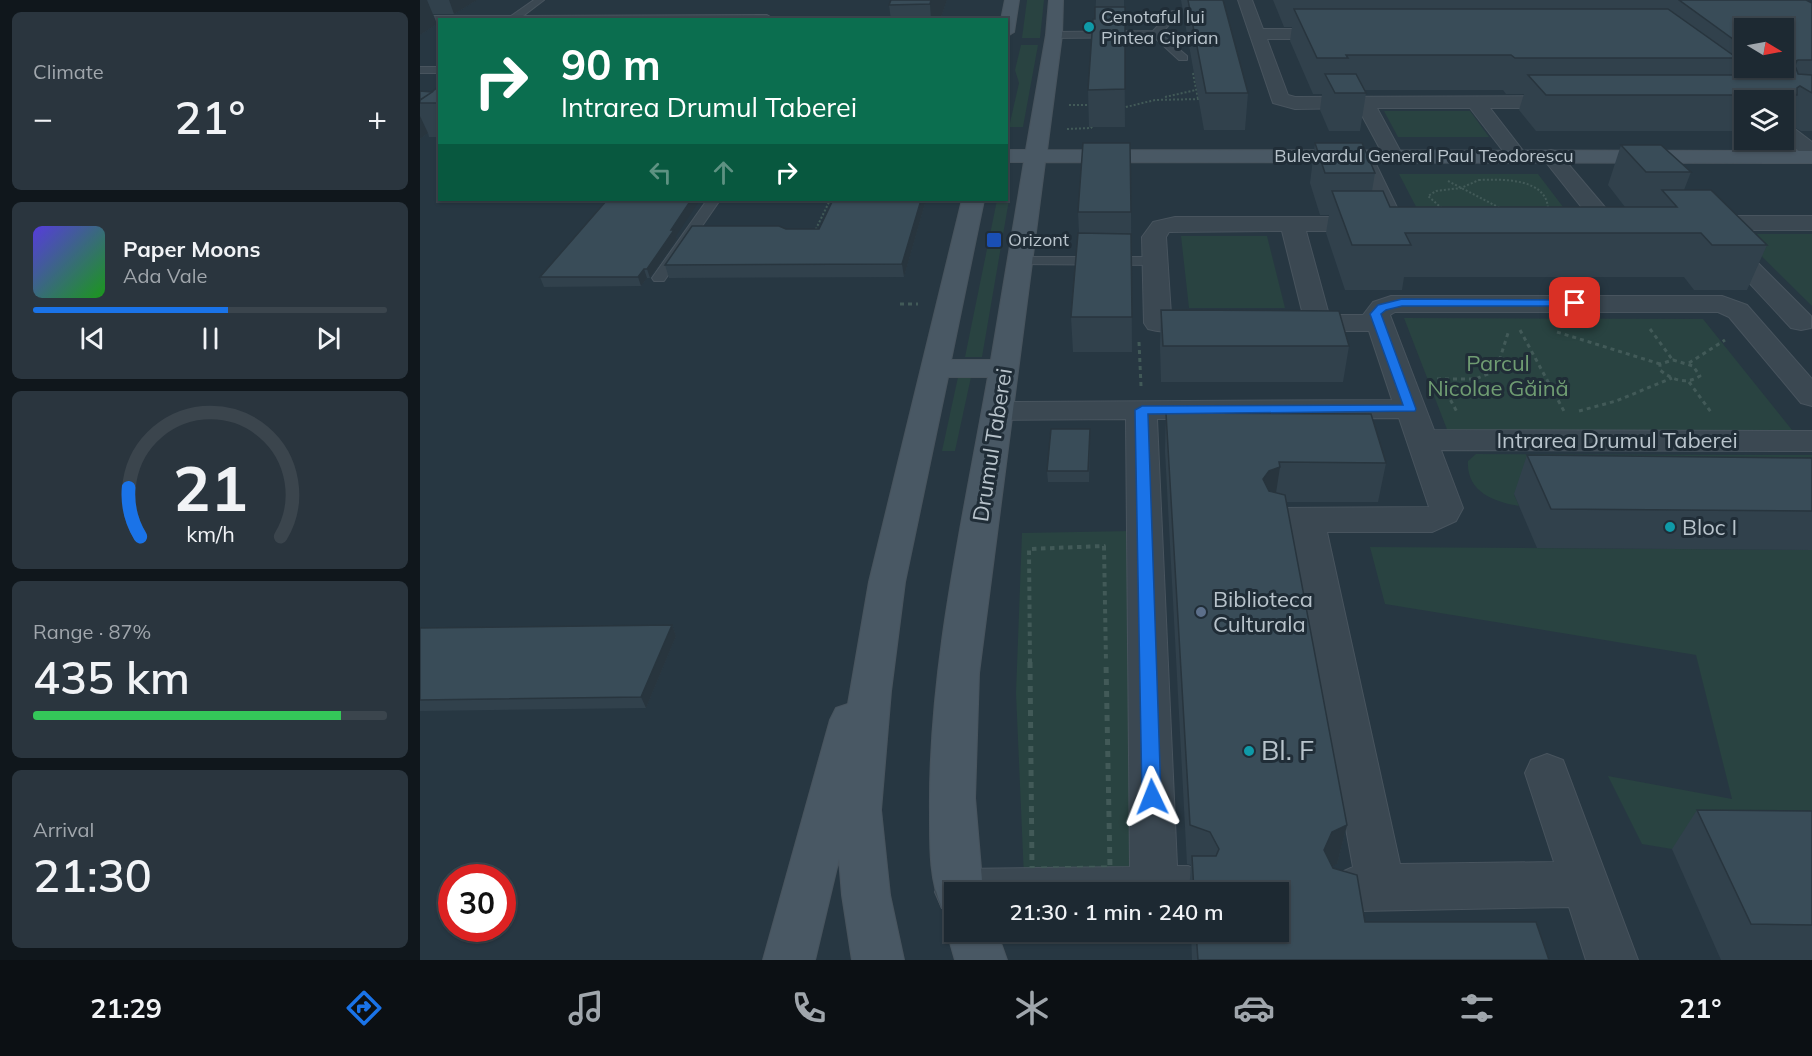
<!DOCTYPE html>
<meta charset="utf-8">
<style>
:root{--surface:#1d2932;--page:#2a353e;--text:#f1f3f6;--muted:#a0a6ac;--line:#3b454d;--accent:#1a73e8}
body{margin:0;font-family:Mulish,sans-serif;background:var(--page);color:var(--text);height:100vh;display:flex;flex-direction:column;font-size:22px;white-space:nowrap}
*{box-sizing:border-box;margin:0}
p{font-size:20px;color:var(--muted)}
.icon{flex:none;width:33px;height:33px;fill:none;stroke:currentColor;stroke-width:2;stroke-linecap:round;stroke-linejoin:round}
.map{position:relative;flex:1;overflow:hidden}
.sheet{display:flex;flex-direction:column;gap:12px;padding:12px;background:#10171c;width:420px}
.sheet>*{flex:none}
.top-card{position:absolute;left:18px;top:18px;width:570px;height:183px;border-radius:0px;box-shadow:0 2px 4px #0004,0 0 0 2px var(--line);background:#0b6e4f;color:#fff;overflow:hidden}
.needle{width:39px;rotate:100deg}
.tools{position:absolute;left:1314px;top:18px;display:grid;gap:12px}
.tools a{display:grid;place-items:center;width:60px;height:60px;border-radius:0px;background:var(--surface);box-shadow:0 2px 4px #0004,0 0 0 2px var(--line);font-size:30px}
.speed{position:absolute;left:18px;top:864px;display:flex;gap:12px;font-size:30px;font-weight:700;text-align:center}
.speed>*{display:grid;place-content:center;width:78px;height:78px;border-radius:50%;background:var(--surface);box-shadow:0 2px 4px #0004,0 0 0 2px var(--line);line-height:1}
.speed .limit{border:9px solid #d22;background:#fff;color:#111}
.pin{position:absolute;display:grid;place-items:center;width:51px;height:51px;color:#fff;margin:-26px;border-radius:12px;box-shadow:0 3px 9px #0006}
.me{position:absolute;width:66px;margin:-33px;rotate:358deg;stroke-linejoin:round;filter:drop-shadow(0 0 4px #0008)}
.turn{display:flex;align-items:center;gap:21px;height:126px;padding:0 24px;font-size:27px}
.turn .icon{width:78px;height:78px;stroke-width:2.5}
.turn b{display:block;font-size:42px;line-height:51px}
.lanes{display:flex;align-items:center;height:57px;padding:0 24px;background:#0003;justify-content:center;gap:30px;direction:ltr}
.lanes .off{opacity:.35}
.big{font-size:45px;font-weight:600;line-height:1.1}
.sheet .widget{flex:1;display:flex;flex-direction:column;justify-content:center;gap:9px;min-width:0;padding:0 21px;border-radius:9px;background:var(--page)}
.sheet .dial{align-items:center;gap:0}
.dial svg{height:156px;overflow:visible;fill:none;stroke:var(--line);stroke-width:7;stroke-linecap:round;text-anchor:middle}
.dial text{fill:var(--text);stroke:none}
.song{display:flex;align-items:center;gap:18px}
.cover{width:72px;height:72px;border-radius:9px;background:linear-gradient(135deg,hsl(250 70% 55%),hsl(120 70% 35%))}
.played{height:6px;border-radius:3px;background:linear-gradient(90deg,var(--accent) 55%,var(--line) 55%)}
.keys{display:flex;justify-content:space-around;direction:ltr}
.heat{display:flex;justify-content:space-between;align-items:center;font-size:33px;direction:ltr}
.charge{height:9px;border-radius:4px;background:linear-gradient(90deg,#34c759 87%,var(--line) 0)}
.trip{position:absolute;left:524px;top:882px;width:345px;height:60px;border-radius:0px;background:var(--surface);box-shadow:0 2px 4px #0004,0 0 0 2px var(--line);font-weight:600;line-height:60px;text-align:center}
.menu{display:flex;height:96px;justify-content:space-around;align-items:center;background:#0c1014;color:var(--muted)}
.menu .icon{width:42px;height:42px}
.menu .current{color:var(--accent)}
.menu b{font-size:27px;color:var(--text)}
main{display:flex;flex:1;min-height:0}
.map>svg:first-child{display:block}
.green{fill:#294341}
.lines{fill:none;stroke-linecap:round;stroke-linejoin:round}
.lane-casing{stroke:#48545e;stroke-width:2}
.street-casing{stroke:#48545e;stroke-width:2}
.secondary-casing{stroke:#48545e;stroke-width:2}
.path-far3{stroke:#425a58;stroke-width:2;stroke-dasharray:2 2;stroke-linecap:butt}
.path-far2{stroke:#425a58;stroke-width:3;stroke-dasharray:4 4;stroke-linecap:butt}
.path-far1{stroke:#425a58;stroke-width:4;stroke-dasharray:4.5 4.5;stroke-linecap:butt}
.path{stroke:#425a58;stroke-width:5;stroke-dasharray:6 6;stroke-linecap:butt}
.lane{fill:#3b4852;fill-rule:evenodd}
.street{fill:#3b4852;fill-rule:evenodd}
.secondary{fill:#495864;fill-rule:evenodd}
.wall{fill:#31414c;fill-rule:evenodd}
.shaded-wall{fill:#28353e}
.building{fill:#394c58;stroke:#28353e;stroke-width:1.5}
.route{fill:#1a73e8;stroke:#114b97;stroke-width:1.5}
.culture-dot{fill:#0f9aa8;stroke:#202d37;stroke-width:2}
.transit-dot{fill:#1a4fb4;stroke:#202d37;stroke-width:2}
.service-dot{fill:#5c6f8a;stroke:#202d37;stroke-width:2}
.labels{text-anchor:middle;stroke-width:6;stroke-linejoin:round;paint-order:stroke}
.far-poi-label{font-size:18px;fill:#b8c3cb;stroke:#202d37;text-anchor:start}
.far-street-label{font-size:18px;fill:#b8c3cb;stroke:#202d37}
.park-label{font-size:22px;fill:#6f9c72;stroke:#202d37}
.street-label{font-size:22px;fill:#b8c3cb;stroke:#202d37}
.poi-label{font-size:22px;fill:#b8c3cb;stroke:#202d37;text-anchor:start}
.near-poi-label{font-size:27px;fill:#b8c3cb;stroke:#202d37;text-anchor:start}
</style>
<main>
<section class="sheet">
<div class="widget"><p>Climate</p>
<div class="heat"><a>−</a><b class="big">21°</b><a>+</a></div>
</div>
<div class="widget">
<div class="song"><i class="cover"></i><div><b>Paper Moons</b><p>Ada Vale</p></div></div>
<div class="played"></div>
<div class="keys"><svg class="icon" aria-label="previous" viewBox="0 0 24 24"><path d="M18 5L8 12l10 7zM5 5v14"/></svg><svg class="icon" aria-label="pause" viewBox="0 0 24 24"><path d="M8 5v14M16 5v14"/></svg><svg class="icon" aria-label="next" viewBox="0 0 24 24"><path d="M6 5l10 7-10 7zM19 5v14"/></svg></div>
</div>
<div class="widget dial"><svg viewBox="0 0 100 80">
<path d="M14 69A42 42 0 1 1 86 69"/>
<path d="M14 69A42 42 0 0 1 8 44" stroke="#1a73e8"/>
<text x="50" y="56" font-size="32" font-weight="700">21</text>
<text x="50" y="72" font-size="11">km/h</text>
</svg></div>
<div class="widget"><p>Range · 87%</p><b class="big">435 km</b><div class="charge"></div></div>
<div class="widget"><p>Arrival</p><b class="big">21:30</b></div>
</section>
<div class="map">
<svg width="1392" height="960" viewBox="0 0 1392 960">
<rect width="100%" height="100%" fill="#273742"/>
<g class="green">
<path d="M607,0H624L620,38H602Z"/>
<path d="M601,45H618L603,127H589L599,83L595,70Z"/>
<path d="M964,111H1050L1069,137H978Z"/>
<path d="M979,174H1118L1156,224H1005Z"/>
<path d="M587,192L590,194L562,357H545L577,200H586Z"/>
<path d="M1319,234H1392V306Z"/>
<path d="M761,236H847L865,308H769Z"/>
<path d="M984,318L1283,319L1376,435L1028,432Z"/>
<path d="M538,377H551L535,451H522Z"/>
<path d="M1056,454L1392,455V496L1094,494L1099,506C1073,502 1046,491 1048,461Z"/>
<path d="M712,531L719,877L604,878L596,693L602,533Z"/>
<path d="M950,547L1392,550V850L1252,849L1222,844L1188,776L1312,799L1276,655L965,604Z"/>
</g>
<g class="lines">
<defs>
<g id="lane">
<path d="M114,0H124L103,16L347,15L352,18L20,20V22H0V16H91Z"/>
<path d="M752,11L759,13L741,34L767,56V60H759L734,37L634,38L629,35L634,32L733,31Z"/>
<rect x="0" y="67" width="20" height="6"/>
<path d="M287,200H300L244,281H234L232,278Z"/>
<path d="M600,257H735L742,261L735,265L595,264L593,261Z"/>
</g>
<g id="street">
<path d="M818,0H832L843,29H916L924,34L916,39H847L868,95L875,97L1146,96L1153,98L1155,102L1153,106L1146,108H1070L1107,156L1104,160L1097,162L1090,160L1050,108H957L983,156L980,160L973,162L966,160L938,108L875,109L853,103Z"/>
<path d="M1364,124L1371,126L1392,142V158L1385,156L1364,139Z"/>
<path d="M942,150L949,152L952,156L985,224L981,229L973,231L965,229L962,225L959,229L951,231H886L909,315H943L953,302L971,296H1302L1327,305L1392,379V406L1381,403L1309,317L1298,312H975L970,315L1014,430L1392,431V451L1021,450L1043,508L1036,521L1012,532H907L980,864L1134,862L1105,773L1111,760L1127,754L1143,760L1218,960H1166L1149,907L939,911L922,904L915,888L922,872L933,867L872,532H857L845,528L840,520L845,512L857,508L1009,507L979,418L737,419L757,866H768L785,873L792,889L791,892H534V913L522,908L515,892L522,876L539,869L710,867L706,419L577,420L566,417L562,411L566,405L577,402L972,400L949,331H877L867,329L863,323L867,317L883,315L862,231L749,232L746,237L751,315H786L796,317L800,323L796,329C776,334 748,334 728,329L724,323L722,237L733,222L755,217H951L959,219L932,156L935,152Z"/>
<path d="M1131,150L1138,152L1194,218L1198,223L1194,228L1186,230L1178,228L1121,156L1124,152Z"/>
<path d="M1280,216H1392V230H1280L1272,228L1268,223L1272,218Z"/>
<path d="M1303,234L1311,236L1391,316V328L1381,330L1371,328L1295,246L1291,241L1295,236Z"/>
</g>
<g id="secondary">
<path d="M585,0H599L594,32L586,37V20H581Z"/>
<path d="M629,0H643L642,35L627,150L1392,151V163L625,162L559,673L555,798L563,892H534V913L522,908C509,879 510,846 510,814C508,668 543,520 568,377H528L485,582L471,691L461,810L470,895L484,960H432L422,895L419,859L395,960H343L410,720L416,708L428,704L449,582L542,200H564L531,360H571L604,162H586V150H606L626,35Z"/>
<path d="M534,915V932H577L587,960H535L527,932Z"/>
</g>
</defs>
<use href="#lane" class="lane-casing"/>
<use href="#street" class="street-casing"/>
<use href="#secondary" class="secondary-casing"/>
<g class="path-far3">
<path d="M773,73L778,99"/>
<path d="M745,97L776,90"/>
<path d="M649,105H671"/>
<path d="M702,108L735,100L781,99"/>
<path d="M647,129L671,128L675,122"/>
<path d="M1059,180C1082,179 1127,178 1128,209L1112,214L1036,215L1026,212L1008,196L1016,191L1041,188Z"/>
<path d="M1028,181L1080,208"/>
<path d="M394,233L410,200"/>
</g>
<g class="path-far2">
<path d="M480,304H498"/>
<path d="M1230,329L1252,359"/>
<path d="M1100,330L1145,413"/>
<path d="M1137,332L1240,364"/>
<path d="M719,342L721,386"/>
<path d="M1253,360L1273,366L1280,376C1266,385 1252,380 1240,370V364Z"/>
<path d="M1269,363L1305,340"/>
<path d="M1017,379H1055L1076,371L1089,330"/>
<path d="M1019,379L1037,412"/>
<path d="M1269,382L1291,412"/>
<path d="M1159,411L1196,401L1252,378"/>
</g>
<path class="path-far1" d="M610,663L609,549L684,546L686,663"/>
<path class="path" d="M610,662L612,869L690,868L686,662"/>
<use href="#lane" class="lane"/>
<use href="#street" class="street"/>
<use href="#secondary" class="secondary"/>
</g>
<g class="wall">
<path d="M0,0H57L34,14H13L17,24L0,35Z"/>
<path d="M471,0H527L520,20H471L469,5Z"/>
<path d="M676,0H704L705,127H669L668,90L675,19Z"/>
<path d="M761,0H803L828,93L825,130H784Z"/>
<path d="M853,0H1386L1392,3V131H1381L1365,122L1364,127V100H1324V131H1116L1099,110L1104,94H1086L1083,90H945L946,93L940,131H909L900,110L902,94H893L870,41L872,27H864ZM1324,28L1364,68H1324Z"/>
<path d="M20,86V137H9L8,133L0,139V91L12,92Z"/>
<path d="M895,143L955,173L952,191L970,207H1205L1188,185L1201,145L1271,172L1264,190L1347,245L1327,290H1274L1264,277H984L982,290H925L906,233L909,215H900L890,183Z"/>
<path d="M413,200H506L484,277L249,278L245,265L366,229H399Z"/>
<path d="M658,212H711L712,352H653L651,317L659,233Z"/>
<path d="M256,236L257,239L230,278H227L221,286L124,287L120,277Z"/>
<path d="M741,310L929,346L923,382H741L740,346Z"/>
<path d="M746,413L966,463L958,502H866L927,825L917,864L912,866L945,922L1129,960H772L771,932H858V892H769L771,865L767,864L745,451Z"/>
<path d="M670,439L669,482H628L627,471Z"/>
<path d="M1107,455L1392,458V550L1117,548L1094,494Z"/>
<path d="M252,625L256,636L226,708L0,711V628Z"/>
<path d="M1277,810L1392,811V960H1301L1252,849Z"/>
</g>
<g class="shaded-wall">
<path d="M0,0H7L17,24L0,35Z"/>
<path d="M29,0H57L34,14Z"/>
<path d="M511,0H527L520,20H511L510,4Z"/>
<path d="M1378,60L1364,94L1369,64Z"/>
<path d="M0,116L8,133L0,139Z"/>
<path d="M271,200H280L256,236L257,239L230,278L227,269Z"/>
<path d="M501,200H506L484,277L482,264Z"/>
<path d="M224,269L227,278L221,286L218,277Z"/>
<path d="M860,467L854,506L843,479L849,471Z"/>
<path d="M252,625L256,636L226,708L221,697Z"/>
<path d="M927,825L917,864L902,871L904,850L912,832Z"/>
</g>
<g class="building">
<path d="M471,0H511L510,4L469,5Z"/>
<path d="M768,0H803L828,93H786Z"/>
<path d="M1259,0H1386L1392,3V60H1378L1369,64L1370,68H1376L1378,74L1392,75V93L1380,86L1377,88V95H1126L1108,75H1338L1340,68H1364V28H1324V47Z"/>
<path d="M675,7H705V89L668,90L673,19H675Z"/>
<path d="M874,9H1248L1317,58H1095L1091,55H926L928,58H897Z"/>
<path d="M905,74H936L946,93H915Z"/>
<path d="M20,86V103H0V100Z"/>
<path d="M0,91L12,92L0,100Z"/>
<path d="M663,143H710L711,212H658Z"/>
<path d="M895,143H942L955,173H905Z"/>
<path d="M1201,145H1241L1271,172H1226Z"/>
<path d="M1242,190H1291L1347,245H1292L1281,233H985L991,245H932L912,191H963L970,207H1257Z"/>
<path d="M187,200H271L251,230H254L227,269H224L218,277H120Z"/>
<path d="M413,200H501L482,264L245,265L272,226H359L366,229H399Z"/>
<path d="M658,233L711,234L712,317H651Z"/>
<path d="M741,310L919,311L929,346H743Z"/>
<path d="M746,413L951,414L966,463L859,462L860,467L849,471L843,479L849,491L865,495L927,825L912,832L904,850L913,868L937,875L945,922H1116L1129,960H778L776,932H858V892H774L772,856H796L799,849L790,832L770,825Z"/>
<path d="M631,429H670L668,471H627Z"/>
<path d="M1107,455L1392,458V511L1131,509Z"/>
<path d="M252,625L221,697L0,700V628Z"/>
<path d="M1277,810L1392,811V925L1331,924Z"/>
</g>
<path class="route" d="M982,299L1155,300L1160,303L1155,306H982L966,310L961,314L996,409L995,411L728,414L741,797L738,803L732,805L725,803L722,797L715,410L722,406L983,405L950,314L958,305Z"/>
<g class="culture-dot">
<circle cx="669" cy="27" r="6"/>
<circle cx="1250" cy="527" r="6"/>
<circle cx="829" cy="751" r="6"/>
</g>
<rect class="transit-dot" x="566" y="232" width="16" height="16" rx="3"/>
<circle class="service-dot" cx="781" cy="612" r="6"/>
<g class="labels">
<g class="far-poi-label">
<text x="681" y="23">Cenotaful lui<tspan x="681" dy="21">Pintea Ciprian</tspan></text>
<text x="588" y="246">Orizont</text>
</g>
<g class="far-street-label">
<text x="1004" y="162">Bulevardul General Paul Teodorescu</text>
</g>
<g class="park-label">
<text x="1078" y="371">Parcul<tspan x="1078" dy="25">Nicolae Găină</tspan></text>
</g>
<g class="street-label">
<text x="1197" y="448">Intrarea Drumul Taberei</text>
<text transform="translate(572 445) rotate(-81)" y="8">Drumul Taberei</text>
</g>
<g class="poi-label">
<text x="1262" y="535">Bloc I</text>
<text x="793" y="607">Biblioteca<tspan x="793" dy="25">Culturala</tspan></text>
</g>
<g class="near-poi-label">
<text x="841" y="760">Bl. F</text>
</g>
</g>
</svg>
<div class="tools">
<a><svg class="needle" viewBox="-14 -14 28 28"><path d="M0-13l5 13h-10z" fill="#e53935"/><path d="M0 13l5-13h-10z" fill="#a0a6ac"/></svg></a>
<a><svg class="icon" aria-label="layers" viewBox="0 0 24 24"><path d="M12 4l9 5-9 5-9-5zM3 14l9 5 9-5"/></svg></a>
</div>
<div class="speed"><div class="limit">30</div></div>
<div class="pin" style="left:1155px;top:303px;background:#d93025"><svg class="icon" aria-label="arrive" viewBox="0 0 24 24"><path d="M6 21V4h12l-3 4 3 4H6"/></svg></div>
<svg class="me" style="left:732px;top:797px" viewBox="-20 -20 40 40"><path d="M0-17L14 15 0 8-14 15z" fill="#1a73e8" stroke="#fff" stroke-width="4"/></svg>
<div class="trip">21:30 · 1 min · 240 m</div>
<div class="top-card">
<div class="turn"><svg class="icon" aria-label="right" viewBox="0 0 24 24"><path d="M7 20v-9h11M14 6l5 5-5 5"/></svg><div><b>90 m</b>Intrarea Drumul Taberei</div></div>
<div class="lanes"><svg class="icon off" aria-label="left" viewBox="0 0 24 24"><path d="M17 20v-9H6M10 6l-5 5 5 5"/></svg><svg class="icon off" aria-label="ahead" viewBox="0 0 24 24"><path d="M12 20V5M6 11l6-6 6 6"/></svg><svg class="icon" aria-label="right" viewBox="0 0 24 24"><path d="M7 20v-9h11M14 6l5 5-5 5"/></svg></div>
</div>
</div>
</main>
<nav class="menu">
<b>21:29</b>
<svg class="icon current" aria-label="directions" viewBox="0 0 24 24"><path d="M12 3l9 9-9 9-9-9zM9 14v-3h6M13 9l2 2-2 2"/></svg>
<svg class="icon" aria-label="music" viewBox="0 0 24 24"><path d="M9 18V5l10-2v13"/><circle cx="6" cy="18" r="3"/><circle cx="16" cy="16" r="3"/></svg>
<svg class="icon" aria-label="phone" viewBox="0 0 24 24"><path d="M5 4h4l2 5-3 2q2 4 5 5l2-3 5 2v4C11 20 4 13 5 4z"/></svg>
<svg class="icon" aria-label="climate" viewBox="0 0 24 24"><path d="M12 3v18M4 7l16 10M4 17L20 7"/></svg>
<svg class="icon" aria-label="car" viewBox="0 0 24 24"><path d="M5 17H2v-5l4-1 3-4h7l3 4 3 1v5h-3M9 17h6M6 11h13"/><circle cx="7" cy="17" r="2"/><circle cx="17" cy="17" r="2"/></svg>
<svg class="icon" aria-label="filters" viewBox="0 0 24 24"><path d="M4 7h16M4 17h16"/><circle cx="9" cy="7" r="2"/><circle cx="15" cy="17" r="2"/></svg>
<b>21°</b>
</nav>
